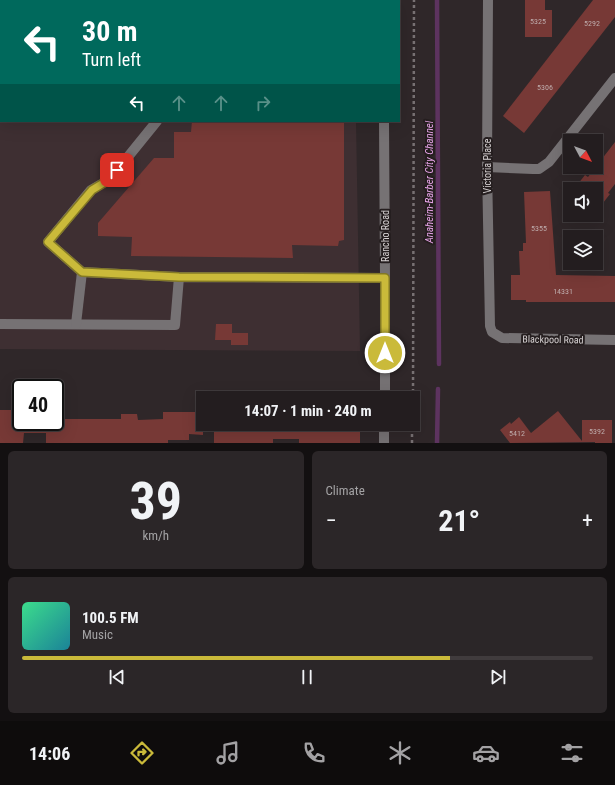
<!DOCTYPE html>
<meta charset="utf-8">
<style>
:root{--surface:#231d1f;--page:#2b2628;--text:#f1f3f6;--muted:#a3a2a4;--line:#403b3d;--accent:#caba3a}
body{margin:0;font-family:"Roboto Condensed",sans-serif;background:var(--page);color:var(--text);height:100vh;display:flex;flex-direction:column;font-size:15px;white-space:nowrap}
*{box-sizing:border-box;margin:0}
p{font-size:13px;color:var(--muted)}
.icon{flex:none;width:22px;height:22px;fill:none;stroke:currentColor;stroke-width:2;stroke-linecap:round;stroke-linejoin:round}
.map{position:relative;height:443px;overflow:hidden}
.panel{display:flex;flex-direction:column;gap:8px;padding:8px;background:#131011;flex:1}
.panel>*{flex:none}
.guide{position:absolute;left:0px;top:0px;width:400px;height:122px;box-shadow:0 4px 16px #0002,0 0 0 1px var(--line);background:#00695c;color:#fff;overflow:hidden}
.needle{width:26px;rotate:131deg}
.controls{position:absolute;left:563px;top:134px;display:grid;gap:8px}
.controls a{display:grid;place-items:center;width:40px;height:40px;border-radius:0px;background:var(--surface);box-shadow:0 4px 16px #0002,0 0 0 1px var(--line);font-size:20px}
.speed{position:absolute;left:12px;top:379px;display:flex;gap:8px;font-size:20px;font-weight:700;text-align:center}
.speed>*{display:grid;place-content:center;width:52px;height:52px;border-radius:50%;background:var(--surface);box-shadow:0 4px 16px #0002,0 0 0 1px var(--line);line-height:1}
.speed .limit{border:2px solid #111;border-radius:6px;background:#fff;color:#111}
.pin{position:absolute;display:grid;place-items:center;width:34px;height:34px;color:#fff;margin:-17px;border-radius:8px;box-shadow:0 2px 6px #0006}
.me{position:absolute;width:44px;margin:-22px;rotate:0deg;stroke-linejoin:round;filter:drop-shadow(0 0 3px #0008)}
.turn{display:flex;align-items:center;gap:14px;height:84px;padding:0 16px;font-size:18px}
.turn .icon{width:52px;height:52px;stroke-width:2.5}
.turn b{display:block;font-size:28px;line-height:34px}
.lanes{display:flex;align-items:center;height:38px;padding:0 16px;background:#0003;justify-content:center;gap:20px;direction:ltr}
.lanes .off{opacity:.35}
.big{font-size:30px;font-weight:700;line-height:1.1}
.panel .widget{flex:1;display:flex;flex-direction:column;justify-content:center;gap:6px;min-width:0;padding:0 14px;border-radius:6px;background:var(--page)}
.panel .dial{align-items:center;gap:0}
.dial b{font-size:52px;line-height:1}
.song{display:flex;align-items:center;gap:12px}
.cover{width:48px;height:48px;border-radius:6px;background:linear-gradient(135deg,hsl(150 70% 55%),hsl(190 70% 35%))}
.played{height:4px;border-radius:2px;background:linear-gradient(90deg,var(--accent) 75%,var(--line) 75%)}
.keys{display:flex;justify-content:space-around;direction:ltr}
.heat{display:flex;justify-content:space-between;align-items:center;font-size:22px;direction:ltr}
.panel .tiles{flex:1;display:grid;gap:8px;grid-template-columns:1fr 1fr}
.widget:last-child{grid-column:span 2}
.trip{position:absolute;left:196px;top:391px;width:224px;height:40px;border-radius:0px;background:var(--surface);box-shadow:0 4px 16px #0002,0 0 0 1px var(--line);font-weight:700;line-height:40px;text-align:center}
.tab-bar{display:flex;height:64px;justify-content:space-around;align-items:center;background:#0e0c0c;color:var(--muted)}
.tab-bar .icon{width:28px;height:28px}
.tab-bar .on{color:var(--accent)}
.tab-bar b{font-size:18px;color:var(--text)}
.map>svg:first-child{display:block}
.built{fill:#3e2f32}
.lines{fill:none;stroke-linecap:round;stroke-linejoin:round}
.stream{stroke:#5d335f;stroke-width:4.5}
.building{fill:#773936}
.path{stroke:#787173;stroke-width:2.5;stroke-dasharray:3 3;stroke-linecap:butt}
.minor{stroke:#767274;stroke-width:10}
.route-casing{stroke:#837926;stroke-width:10}
.route{stroke:#caba3a;stroke-width:7}
.labels{text-anchor:middle;stroke-width:4;stroke-linejoin:round;paint-order:stroke}
.number-label{font-size:8px;fill:#beabab}
.street-label{font-size:10px;fill:#d6d1d2;stroke:#251e1f}
.water-label{font-size:11px;font-style:italic;fill:#e6a3e7;stroke:#251e1f}
</style>
<div class="map">
<svg width="615" height="443" viewBox="0 0 615 443">
<rect width="100%" height="100%" fill="#2f2729"/>
<path class="built" d="M0,0H354L1,1V121H356L360,351L0,349Z"/>
<g class="lines">
<g class="stream">
<path d="M437,0L439,364"/>
<path d="M437,443L438,389"/>
</g>
</g>
<g class="building">
<path d="M525,0H545V10H552V37H525Z"/>
<path d="M593,0H615V17L524,133L503,116Z"/>
<path d="M192,121H344V240L339,241L338,246L292,245L293,258L131,256L132,237L98,236V223L154,158H174V132H191Z"/>
<path d="M615,142V184L608,193L610,194L596,212V189H574L585,175L588,177Z"/>
<path d="M550,191L556,275L615,276V302H526V300H511V275H520L519,251H523V243H526L524,192Z"/>
<path d="M216,324H232V333H248V345H231V340H215Z"/>
<path d="M0,410H21V422H55V419H121V414H137L138,420L163,419V412H203V435L189,434V440H168V443H46V433H24L23,443H0Z"/>
<path d="M558,411L582,441V420H612V443H595V442L510,443L500,430L510,422L511,424L519,417L531,433Z"/>
<path d="M214,424H360V443H299V439H273V443H214Z"/>
</g>
<g class="lines">
<g class="path">
<path d="M413,398L414,0"/>
<path d="M412,443V424"/>
</g>
<g class="minor">
<path d="M61,0L62,1"/>
<path d="M383,0V1"/>
<path d="M488,0L487,167L490,326L492,332L502,338L615,340"/>
<path d="M133,1V0"/>
<path d="M306,1V0"/>
<path d="M0,3L1,4"/>
<path d="M157,121L110,179L91,190L48,242L82,272L179,277"/>
<path d="M384,121L385,278V398"/>
<path d="M487,167L533,169H539L549,162L615,78"/>
<path d="M0,324L175,325L179,277L385,278"/>
<path d="M76,324L82,272"/>
<path d="M384,443V424"/>
</g>
</g>
<g class="lines">
<defs>
<path id="route" d="M117,170L110,179L92,190L48,242L82,272L179,277L385,278V353"/>
</defs>
<use href="#route" class="route-casing"/>
<use href="#route" class="route"/>
</g>
<g class="labels">
<g class="number-label">
<text x="538" y="24">5325</text>
<text x="592" y="26">5292</text>
<text x="545" y="90">5306</text>
<text x="539" y="231">5355</text>
<text x="563" y="294">14331</text>
<text x="597" y="434">5392</text>
<text x="517" y="436">5412</text>
</g>
<g class="street-label">
<text transform="translate(487 166) rotate(-90)" y="4">Victoria Place</text>
<text transform="translate(385 236) rotate(-90)" y="4">Rancho Road</text>
<text transform="translate(553 339) rotate(1)" y="4">Blackpool Road</text>
</g>
<g class="water-label">
<text transform="translate(429 182) rotate(-90)" y="4">Anaheim-Barber City Channel</text>
</g>
</g>
</svg>
<div class="controls">
<a><svg class="needle" viewBox="-14 -14 28 28"><path d="M0-13l5 13h-10z" fill="#e53935"/><path d="M0 13l5-13h-10z" fill="#a3a2a4"/></svg></a>
<a><svg class="icon" aria-label="sound" viewBox="0 0 24 24"><path d="M4 9h4l5-4v14l-5-4H4zM17 9q2 3 0 6"/></svg></a>
<a><svg class="icon" aria-label="layers" viewBox="0 0 24 24"><path d="M12 4l9 5-9 5-9-5zM3 14l9 5 9-5"/></svg></a>
</div>
<div class="speed"><div class="limit">40</div></div>
<div class="pin" style="left:117px;top:170px;background:#d93025"><svg class="icon" aria-label="arrive" viewBox="0 0 24 24"><path d="M6 21V4h12l-3 4 3 4H6"/></svg></div>
<svg class="me" style="left:385px;top:353px" viewBox="-20 -20 40 40"><circle r="17" fill="#caba3a" stroke="#fff" stroke-width="3"/><path d="M0-11L8 9 0 5-8 9z" fill="#fff"/></svg>
<div class="trip">14:07 · 1 min · 240 m</div>
<div class="guide">
<div class="turn"><svg class="icon" aria-label="left" viewBox="0 0 24 24"><path d="M17 20v-9H6M10 6l-5 5 5 5"/></svg><div><b>30 m</b>Turn left</div></div>
<div class="lanes"><svg class="icon" aria-label="left" viewBox="0 0 24 24"><path d="M17 20v-9H6M10 6l-5 5 5 5"/></svg><svg class="icon off" aria-label="ahead" viewBox="0 0 24 24"><path d="M12 20V5M6 11l6-6 6 6"/></svg><svg class="icon off" aria-label="ahead" viewBox="0 0 24 24"><path d="M12 20V5M6 11l6-6 6 6"/></svg><svg class="icon off" aria-label="right" viewBox="0 0 24 24"><path d="M7 20v-9h11M14 6l5 5-5 5"/></svg></div>
</div>
</div>
<section class="panel">
<div class="tiles">
<div class="widget dial"><b>39</b><p>km/h</p></div>
<div class="widget"><p>Climate</p>
<div class="heat"><a>−</a><b class="big">21°</b><a>+</a></div>
</div>
<div class="widget">
<div class="song"><i class="cover"></i><div><b>100.5 FM</b><p>Music</p></div></div>
<div class="played"></div>
<div class="keys"><svg class="icon" aria-label="previous" viewBox="0 0 24 24"><path d="M18 5L8 12l10 7zM5 5v14"/></svg><svg class="icon" aria-label="pause" viewBox="0 0 24 24"><path d="M8 5v14M16 5v14"/></svg><svg class="icon" aria-label="next" viewBox="0 0 24 24"><path d="M6 5l10 7-10 7zM19 5v14"/></svg></div>
</div>
</div>
</section>
<nav class="tab-bar">
<b>14:06</b>
<svg class="icon on" aria-label="directions" viewBox="0 0 24 24"><path d="M12 3l9 9-9 9-9-9zM9 14v-3h6M13 9l2 2-2 2"/></svg>
<svg class="icon" aria-label="music" viewBox="0 0 24 24"><path d="M9 18V5l10-2v13"/><circle cx="6" cy="18" r="3"/><circle cx="16" cy="16" r="3"/></svg>
<svg class="icon" aria-label="phone" viewBox="0 0 24 24"><path d="M5 4h4l2 5-3 2q2 4 5 5l2-3 5 2v4C11 20 4 13 5 4z"/></svg>
<svg class="icon" aria-label="climate" viewBox="0 0 24 24"><path d="M12 3v18M4 7l16 10M4 17L20 7"/></svg>
<svg class="icon" aria-label="car" viewBox="0 0 24 24"><path d="M5 17H2v-5l4-1 3-4h7l3 4 3 1v5h-3M9 17h6M6 11h13"/><circle cx="7" cy="17" r="2"/><circle cx="17" cy="17" r="2"/></svg>
<svg class="icon" aria-label="filters" viewBox="0 0 24 24"><path d="M4 7h16M4 17h16"/><circle cx="9" cy="7" r="2"/><circle cx="15" cy="17" r="2"/></svg>
</nav>
